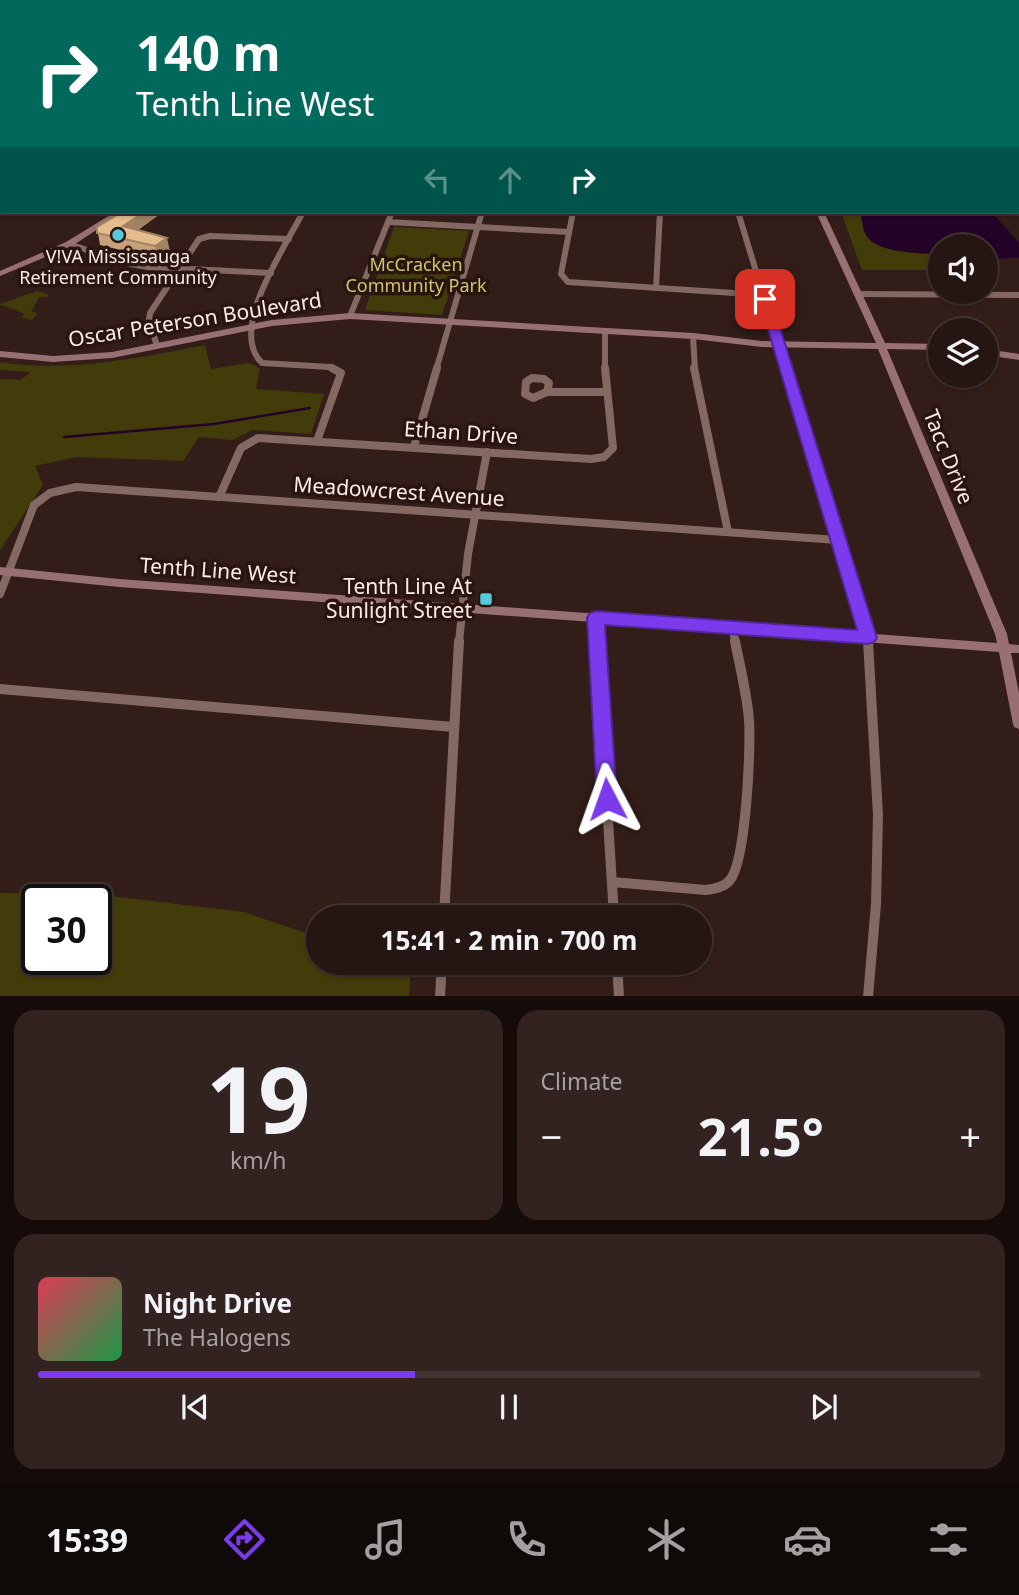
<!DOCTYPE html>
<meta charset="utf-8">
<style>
:root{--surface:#261613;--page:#322321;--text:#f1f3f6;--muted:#a49fa0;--line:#423533;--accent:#7c3aed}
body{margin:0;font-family:"Noto Sans",sans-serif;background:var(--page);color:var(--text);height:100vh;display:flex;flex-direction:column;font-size:26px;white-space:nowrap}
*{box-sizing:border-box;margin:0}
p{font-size:23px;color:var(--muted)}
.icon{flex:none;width:38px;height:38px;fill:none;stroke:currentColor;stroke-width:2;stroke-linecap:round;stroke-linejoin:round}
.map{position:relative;height:996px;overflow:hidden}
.panel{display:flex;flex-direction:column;gap:14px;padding:14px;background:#150c0a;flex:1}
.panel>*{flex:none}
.top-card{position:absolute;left:0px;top:0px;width:1020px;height:214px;box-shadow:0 2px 5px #0004,0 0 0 2px var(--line);background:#00695c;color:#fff;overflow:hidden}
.controls{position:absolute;left:928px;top:234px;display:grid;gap:14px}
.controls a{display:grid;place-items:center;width:70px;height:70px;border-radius:50%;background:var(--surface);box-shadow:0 2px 5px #0004,0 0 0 2px var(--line);font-size:35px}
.speed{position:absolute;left:21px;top:884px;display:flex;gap:14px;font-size:35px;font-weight:700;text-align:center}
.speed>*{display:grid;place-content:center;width:91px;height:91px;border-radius:50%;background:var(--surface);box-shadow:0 2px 5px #0004,0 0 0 2px var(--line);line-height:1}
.speed .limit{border:4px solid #111;border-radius:10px;background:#fff;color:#111}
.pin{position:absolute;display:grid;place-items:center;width:60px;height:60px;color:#fff;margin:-30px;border-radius:14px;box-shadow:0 4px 10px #0006}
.me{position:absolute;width:77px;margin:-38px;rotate:356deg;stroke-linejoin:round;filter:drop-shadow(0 0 5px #0008)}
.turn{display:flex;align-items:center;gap:24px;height:147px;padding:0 21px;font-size:32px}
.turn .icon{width:91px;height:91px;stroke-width:2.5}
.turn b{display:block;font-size:49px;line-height:60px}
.lanes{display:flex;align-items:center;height:66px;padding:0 21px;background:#0003;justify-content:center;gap:35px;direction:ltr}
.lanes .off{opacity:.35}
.big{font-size:52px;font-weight:700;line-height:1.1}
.panel .card{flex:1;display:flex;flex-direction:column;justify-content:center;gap:10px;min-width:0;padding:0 24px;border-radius:21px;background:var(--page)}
.panel .dial{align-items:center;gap:0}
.dial b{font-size:91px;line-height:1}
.song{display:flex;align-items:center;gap:21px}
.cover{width:84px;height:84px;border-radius:10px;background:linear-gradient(135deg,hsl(350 70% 55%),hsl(140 70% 35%))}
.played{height:7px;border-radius:4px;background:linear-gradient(90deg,var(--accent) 40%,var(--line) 40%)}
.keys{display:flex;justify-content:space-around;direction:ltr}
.heat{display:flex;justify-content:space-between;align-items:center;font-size:38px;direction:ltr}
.panel .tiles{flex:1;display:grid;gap:14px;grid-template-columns:1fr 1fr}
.card:last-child{grid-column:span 2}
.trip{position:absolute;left:306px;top:905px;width:406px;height:70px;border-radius:35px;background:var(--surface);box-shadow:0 2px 5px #0004,0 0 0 2px var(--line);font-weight:700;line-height:70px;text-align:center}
.dock{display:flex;height:112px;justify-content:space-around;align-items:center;background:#0f0908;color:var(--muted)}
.dock .icon{width:49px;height:49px}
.dock .current{color:var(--accent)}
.dock b{font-size:32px;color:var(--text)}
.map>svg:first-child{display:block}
.green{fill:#423c0a;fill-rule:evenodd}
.water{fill:#230327}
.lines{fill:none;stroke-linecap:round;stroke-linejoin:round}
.stream{stroke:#230327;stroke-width:2.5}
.street-far3{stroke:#846963;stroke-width:4.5}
.street-far2{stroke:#846963;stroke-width:6}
.street-far1{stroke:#846963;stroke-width:8}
.street{stroke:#846963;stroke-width:10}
.secondary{fill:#987073;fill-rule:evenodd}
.wall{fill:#c6a179}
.shaded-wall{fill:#a18363}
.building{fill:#e6bb8d;stroke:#a18363;stroke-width:2}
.route{fill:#7c3aed;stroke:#51269a;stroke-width:2}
.poi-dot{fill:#53cbdb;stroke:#29140f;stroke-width:2.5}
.labels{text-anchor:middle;stroke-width:7;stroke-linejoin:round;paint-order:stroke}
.far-poi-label{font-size:18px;fill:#fbebe8;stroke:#29140f}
.far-park-label{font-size:18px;fill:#cec56f;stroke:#29140f}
.street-label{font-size:21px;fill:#fbebe8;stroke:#29140f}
.poi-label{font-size:21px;fill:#fbebe8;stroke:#29140f;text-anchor:end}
</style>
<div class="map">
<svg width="1019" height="997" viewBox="0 0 1019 997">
<rect width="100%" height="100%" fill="#331d19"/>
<g class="green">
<path d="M841,212H868L863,213L865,234C891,253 908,253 940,254V270H862Z"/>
<path d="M394,227L469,231L442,315L365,310Z"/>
<path d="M37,291L48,294L47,297H39L31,312L38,313L32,320L21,317L25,314L3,305L0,306V304Z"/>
<path d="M205,345L211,369L248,363L260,368L256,389L324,394L311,434L253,430L232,440L199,437L183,461L77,457L35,466L43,485L0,550V379L21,380L31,372L0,370V362C70,373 137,358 205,345Z"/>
<path d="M0,893L93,894L244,912L318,937V962L411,963L409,996H0ZM37,900H96V959H37Z"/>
</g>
<path class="water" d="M868,212H985L996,217L1019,243V258L985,259V247H940V254C922,253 873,254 865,233C862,228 863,222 861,217Z"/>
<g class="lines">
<path class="stream" d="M64,437L214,424L310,408"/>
<g class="street-far3">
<path d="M848,0L862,2"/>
<path d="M757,2L774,0"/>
</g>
<g class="street-far2">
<path d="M303,212C286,246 227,330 262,363L330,367L336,370"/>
<path d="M573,212L561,274L568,282L764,295"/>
<path d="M738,212L786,370"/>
<path d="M388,222L569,232"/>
<path d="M69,244L130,264L148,267L271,273"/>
<path d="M656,288L660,212"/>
<path d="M858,294L1019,295"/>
<path d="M350,316L392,212"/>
<path d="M605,331V370"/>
<path d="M693,336L695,370"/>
<path d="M157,346L149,320L150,313L199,239L210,236L289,239"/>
<path d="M436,370L482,212"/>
</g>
<g class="street-far1">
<path d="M694,368L728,532"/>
<path d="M786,368L868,642"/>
<path d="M532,378L544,379L549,383L547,392L533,398L525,394L526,382Z"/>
<path d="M547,392H607"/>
<path d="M317,441L341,373L332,368"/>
<path d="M414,447L437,368"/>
<path d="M219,497L241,448L258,438L591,459L604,457L613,448L605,368"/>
<path d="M0,594L34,505L50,493L76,487L838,540"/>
<path d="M596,618L597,642"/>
<path d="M733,628L735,642"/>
<path d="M459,642L468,554L487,452"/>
</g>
<g class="street">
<path d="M597,641L614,917"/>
<path d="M0,689L454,727"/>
<path d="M612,882L706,890C714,889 725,887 730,880C746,861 751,748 749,720C747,694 740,667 735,641"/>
<path d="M444,917L459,641"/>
<path d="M617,962L619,997"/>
<path d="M440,997L442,962"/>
<path d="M868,997L876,904L878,815L868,641"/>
</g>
<g class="secondary">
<path d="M244,0H250L249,2H243Z"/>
<path d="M666,0H672L674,2H668Z"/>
<rect x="0" y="40" width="2" height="4"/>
<rect x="1018" y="130" width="1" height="4"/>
<rect x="0" y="150" width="2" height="4"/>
<rect x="1018" y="198" width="1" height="4"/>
<path d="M115,212H124L72,246L0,276V271L66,242Z"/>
<path d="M816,212H824L885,343L940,344V350L887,349L1007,634L1009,644L1019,645V653H1011L1019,693V729L1014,727L1013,724L999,652L119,587L0,575V567L119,579L997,643L995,634L878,349L762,347L693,339L350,319L272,326L112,358L53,362L0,357V351L53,356L112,352L272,320L350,313L693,333L762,341L876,343Z"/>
<path d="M985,349L1019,354V360L985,355Z"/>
</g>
</g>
<path class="wall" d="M122,212H160V214L138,230L170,251L158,259L100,245L97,227Z"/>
<g class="shaded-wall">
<path d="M144,212H160V214L126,238L123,226Z"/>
<path d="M167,238L170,251L158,259L155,246Z"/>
</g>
<path class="building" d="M122,212H144L123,226L167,238L155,246L97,233V227Z"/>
<path class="route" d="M765,295L771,299L877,638L874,642L868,644L605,625L617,799L614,805L607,807L600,805L597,799L587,618L590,613L596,611L857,630L759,299Z"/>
<g class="poi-dot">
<circle cx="118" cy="235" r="7"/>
<rect x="479" y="592" width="14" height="14" rx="3.5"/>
</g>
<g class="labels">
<g class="far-poi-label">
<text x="118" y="263">V!VA Mississauga<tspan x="118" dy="21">Retirement Community</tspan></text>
</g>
<g class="far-park-label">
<text x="416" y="271">McCracken<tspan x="416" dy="21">Community Park</tspan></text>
</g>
<g class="street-label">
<text transform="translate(195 320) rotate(-9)" y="7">Oscar Peterson Boulevard</text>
<text transform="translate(461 433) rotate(4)" y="7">Ethan Drive</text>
<text transform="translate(948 457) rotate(68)" y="7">Tacc Drive</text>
<text transform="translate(399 492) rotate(4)" y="7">Meadowcrest Avenue</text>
<text transform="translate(218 571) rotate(4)" y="7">Tenth Line West</text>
</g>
<g class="poi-label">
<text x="472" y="594">Tenth Line At<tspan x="472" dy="24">Sunlight Street</tspan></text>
</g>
</g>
</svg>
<div class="controls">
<a><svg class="icon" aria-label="sound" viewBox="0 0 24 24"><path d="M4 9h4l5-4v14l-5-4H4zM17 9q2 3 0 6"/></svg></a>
<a><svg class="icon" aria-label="layers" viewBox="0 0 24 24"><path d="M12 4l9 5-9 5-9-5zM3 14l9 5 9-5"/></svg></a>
</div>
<div class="speed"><div class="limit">30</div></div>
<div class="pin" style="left:765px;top:299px;background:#d93025"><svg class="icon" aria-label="arrive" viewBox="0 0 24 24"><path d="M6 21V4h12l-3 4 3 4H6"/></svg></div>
<svg class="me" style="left:607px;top:799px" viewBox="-20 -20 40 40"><path d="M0-17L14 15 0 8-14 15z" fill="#7c3aed" stroke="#fff" stroke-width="4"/></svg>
<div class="trip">15:41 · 2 min · 700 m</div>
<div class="top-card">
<div class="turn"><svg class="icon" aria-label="right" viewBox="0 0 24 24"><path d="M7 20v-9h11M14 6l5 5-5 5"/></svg><div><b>140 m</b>Tenth Line West</div></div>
<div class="lanes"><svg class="icon off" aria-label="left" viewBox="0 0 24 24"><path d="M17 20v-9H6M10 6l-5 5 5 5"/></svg><svg class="icon off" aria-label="ahead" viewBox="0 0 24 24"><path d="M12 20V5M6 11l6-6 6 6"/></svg><svg class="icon" aria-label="right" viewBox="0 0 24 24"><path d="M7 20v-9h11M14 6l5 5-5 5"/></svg></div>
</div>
</div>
<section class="panel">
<div class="tiles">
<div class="card dial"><b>19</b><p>km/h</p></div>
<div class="card"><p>Climate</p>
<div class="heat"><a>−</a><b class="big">21.5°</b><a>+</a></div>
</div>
<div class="card">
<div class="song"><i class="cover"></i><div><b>Night Drive</b><p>The Halogens</p></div></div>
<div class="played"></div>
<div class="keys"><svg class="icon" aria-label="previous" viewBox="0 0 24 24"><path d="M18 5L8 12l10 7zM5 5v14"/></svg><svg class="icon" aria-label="pause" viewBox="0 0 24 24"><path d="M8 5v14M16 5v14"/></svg><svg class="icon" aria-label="next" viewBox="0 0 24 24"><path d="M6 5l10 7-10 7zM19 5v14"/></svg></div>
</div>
</div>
</section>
<nav class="dock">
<b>15:39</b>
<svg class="icon current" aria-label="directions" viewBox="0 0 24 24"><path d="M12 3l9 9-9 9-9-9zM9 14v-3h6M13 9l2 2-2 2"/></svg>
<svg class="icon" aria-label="music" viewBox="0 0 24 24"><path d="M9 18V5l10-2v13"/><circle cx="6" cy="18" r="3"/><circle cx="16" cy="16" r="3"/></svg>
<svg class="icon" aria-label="phone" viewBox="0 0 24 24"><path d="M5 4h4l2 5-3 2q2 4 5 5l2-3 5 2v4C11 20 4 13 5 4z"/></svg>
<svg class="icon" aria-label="climate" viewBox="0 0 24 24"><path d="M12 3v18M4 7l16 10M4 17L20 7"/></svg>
<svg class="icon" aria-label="car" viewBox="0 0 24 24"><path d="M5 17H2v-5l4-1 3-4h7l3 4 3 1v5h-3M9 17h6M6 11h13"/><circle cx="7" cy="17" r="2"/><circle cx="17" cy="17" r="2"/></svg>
<svg class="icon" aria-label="filters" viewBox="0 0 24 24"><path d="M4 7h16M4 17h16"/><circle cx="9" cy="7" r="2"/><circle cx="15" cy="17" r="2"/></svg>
</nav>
